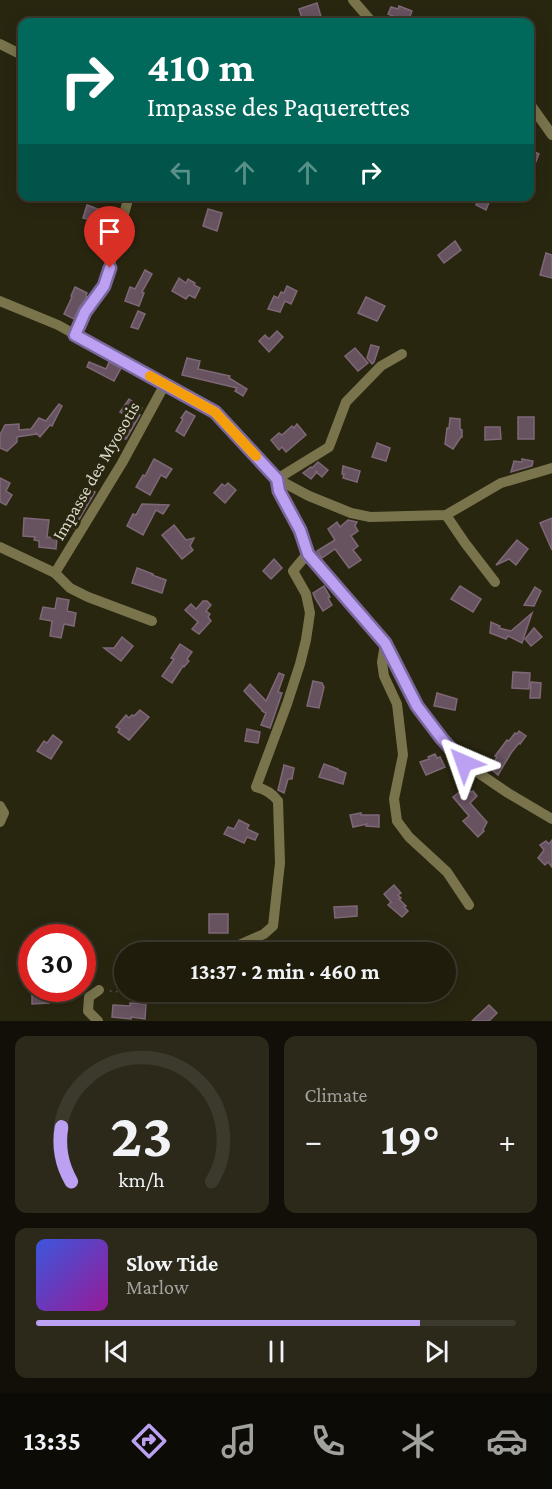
<!DOCTYPE html>
<meta charset="utf-8">
<style>
:root{--surface:#1f1c0c;--page:#2c291a;--text:#f1f3f6;--muted:#a1a19d;--line:#3c3a2d;--accent:#bca0f2}
body{margin:0;font-family:"Crimson Pro",serif;background:var(--page);color:var(--text);height:100vh;display:flex;flex-direction:column;font-size:22px;white-space:nowrap}
*{box-sizing:border-box;margin:0}
p{font-size:20px;color:var(--muted)}
.icon{flex:none;width:33px;height:33px;fill:none;stroke:currentColor;stroke-width:2;stroke-linecap:round;stroke-linejoin:round}
.map{position:relative;height:1021px;overflow:hidden}
.drawer{display:flex;flex-direction:column;gap:15px;padding:15px;background:#110f07;flex:1}
.drawer>*{flex:none}
.banner{position:absolute;left:18px;top:18px;width:516px;height:183px;border-radius:12px;box-shadow:0 3px 15px #0003,0 0 0 2px var(--line);background:#00695c;color:#fff;overflow:hidden}
.speed{position:absolute;left:18px;top:924px;display:flex;gap:12px;font-size:30px;font-weight:700;text-align:center}
.speed>*{display:grid;place-content:center;width:78px;height:78px;border-radius:50%;background:var(--surface);box-shadow:0 3px 15px #0003,0 0 0 2px var(--line);line-height:1}
.speed .limit{border:9px solid #d22;background:#fff;color:#111}
.pin{position:absolute;display:grid;place-items:center;width:51px;height:51px;color:#fff;margin:-62px -26px;border-radius:50% 50% 50% 0;rotate:-45deg;box-shadow:0 0 6px #0007}
.pin .icon{rotate:45deg}
.me{position:absolute;width:66px;margin:-33px;rotate:317deg;stroke-linejoin:round;filter:drop-shadow(0 0 4px #0008)}
.turn{display:flex;align-items:center;gap:21px;height:126px;padding:0 30px;font-size:27px}
.turn .icon{width:78px;height:78px;stroke-width:2.5}
.turn b{display:block;font-size:42px;line-height:51px}
.lanes{display:flex;align-items:center;height:57px;padding:0 30px;background:#0003;justify-content:center;gap:30px;direction:ltr}
.lanes .off{opacity:.35}
.big{font-size:45px;font-weight:700;line-height:1.1}
.drawer .widget{flex:1;display:flex;flex-direction:column;justify-content:center;gap:9px;min-width:0;padding:0 21px;border-radius:12px;background:var(--page)}
.drawer .dial{align-items:center;gap:0}
.dial svg{height:156px;overflow:visible;fill:none;stroke:var(--line);stroke-width:7;stroke-linecap:round;text-anchor:middle}
.dial text{fill:var(--text);stroke:none}
.song{display:flex;align-items:center;gap:18px}
.cover{width:72px;height:72px;border-radius:9px;background:linear-gradient(135deg,hsl(230 70% 55%),hsl(300 70% 35%))}
.played{height:6px;border-radius:3px;background:linear-gradient(90deg,var(--accent) 80%,var(--line) 80%)}
.keys{display:flex;justify-content:space-around;direction:ltr}
.heat{display:flex;justify-content:space-between;align-items:center;font-size:33px;direction:ltr}
.drawer .tiles{flex:1;display:grid;gap:15px;grid-template-columns:1fr 1fr}
.widget:last-child{grid-column:span 2}
.trip{position:absolute;left:114px;top:942px;width:342px;height:60px;border-radius:30px;background:var(--surface);box-shadow:0 3px 15px #0003,0 0 0 2px var(--line);font-weight:700;line-height:60px;text-align:center}
.tab-bar{display:flex;height:96px;justify-content:space-around;align-items:center;background:#0c0b05;color:var(--muted)}
.tab-bar .icon{width:42px;height:42px}
.tab-bar .active{color:var(--accent)}
.tab-bar b{font-size:27px;color:var(--text)}
.map>svg:first-child{display:block}
.building{fill:#675260;stroke:#7e6877;stroke-width:1.5}
.lines{fill:none;stroke-linecap:round;stroke-linejoin:round}
.path{stroke:#5f5d4a;stroke-width:1.5;stroke-dasharray:1.5 4.5;stroke-linecap:butt}
.minor{stroke:#7a744d;stroke-width:10}
.route-casing{stroke:#7a689d;stroke-width:15}
.route{stroke:#bca0f2;stroke-width:10}
.slow{stroke:#f59e0b;stroke-width:10}
.labels{text-anchor:middle;stroke-width:6;stroke-linejoin:round;paint-order:stroke}
.street-label{font-size:18px;fill:#d8d6c9;stroke:#292610}
</style>
<div class="map">
<svg width="552" height="1021" viewBox="0 0 552 1021">
<rect width="100%" height="100%" fill="#292610"/>
<g class="building">
<path d="M317,3L322,20L308,19L303,21L299,9Z"/>
<path d="M399,6L412,11L408,22L388,14L391,7L398,9Z"/>
<path d="M530,150L539,154L530,176Z"/>
<path d="M462,196H481L490,200L486,210L476,205L477,203Z"/>
<path d="M87,205L103,211L102,215L115,220L107,246L93,240L100,222L83,218Z"/>
<path d="M208,209L222,213L217,231L203,226Z"/>
<path d="M455,241L461,250L444,263L438,255Z"/>
<path d="M546,253L552,255V278L540,275Z"/>
<path d="M145,270L152,274L142,292L144,293L139,306L125,301L130,287L135,289Z"/>
<path d="M179,278L186,283L188,279L195,283L194,285L200,288L195,298L189,295L186,299L172,291Z"/>
<path d="M287,286L297,291L291,304L285,301L280,312L268,309L274,296L278,298L281,292L284,293Z"/>
<path d="M75,287L87,293L86,296L87,297L79,308L74,319L64,314L72,297L71,296Z"/>
<path d="M366,297L385,306L377,321L358,313Z"/>
<path d="M138,311L145,314L138,329L131,327Z"/>
<path d="M277,331L283,337L269,352L259,341L265,335L269,339Z"/>
<path d="M371,345L379,347L374,362L372,364L367,358Z"/>
<path d="M355,348L368,363L358,371L345,356Z"/>
<path d="M187,358L200,361L198,369L230,376L229,378L247,389L243,396L235,391L237,388L182,375Z"/>
<path d="M89,362L106,369L109,362L121,368L114,381L87,367Z"/>
<path d="M129,399L142,408L138,414L140,415L126,439H124L132,420L120,412Z"/>
<path d="M59,404L62,406L52,426L50,425L40,437L36,433V434L17,437V442L7,451L0,448V435L5,425L19,424V430L31,429L39,418L46,421Z"/>
<path d="M186,411L195,416L184,436L176,431L183,419L181,418Z"/>
<rect x="518" y="417" width="16" height="22"/>
<path d="M450,418L460,419V429L462,430V437H461L453,449L445,444L447,428H449Z"/>
<path d="M297,424L306,435L286,452L282,447L279,450L271,440L279,433L282,435L292,426L294,428Z"/>
<path d="M485,427H500L501,439L485,440Z"/>
<path d="M377,443L390,448L386,461L372,457Z"/>
<path d="M154,459L172,469L166,478L161,475L150,495L136,487L143,475L145,476Z"/>
<path d="M522,459L533,461L532,466L511,472L514,461L522,462Z"/>
<path d="M318,462L328,470L322,477L315,471L317,472L311,479L303,473L311,467L312,468Z"/>
<path d="M343,466L360,471L357,482L343,478L344,474H342Z"/>
<path d="M0,478L10,483L6,491L12,495L6,505L0,502Z"/>
<path d="M228,483L236,490L225,503L214,493L222,484L225,486Z"/>
<path d="M91,490L95,492L74,528L71,527Z"/>
<path d="M142,504L169,505L163,514L156,510L143,535L127,526L133,514L136,515Z"/>
<path d="M24,518L49,520L47,537L57,538L56,549L39,547V541L34,540L35,537L23,536Z"/>
<path d="M552,518V550L540,523Z"/>
<path d="M348,520L357,522L355,526L358,531L351,536L358,546L353,550L361,560L349,568L335,549L322,558L317,551L335,540L328,529L337,522L340,527Z"/>
<path d="M174,525L186,540L194,538L190,546L193,550L182,559L162,535Z"/>
<path d="M517,540L528,549L516,565L509,559L496,565Z"/>
<path d="M274,559L282,568L271,579L263,571Z"/>
<path d="M137,568L153,574L152,575L166,580L162,593L132,583Z"/>
<path d="M324,586L330,597L328,598L332,605L323,611L315,598L313,593Z"/>
<path d="M460,586L481,599L473,612L451,599Z"/>
<path d="M535,587L541,591L534,606L524,605Z"/>
<path d="M57,598L69,600L67,611L76,613L74,626L64,624L61,638L50,636L52,621L40,619L43,607L55,609Z"/>
<path d="M203,601H207L211,605L206,611L210,614L208,617L211,621L199,634L192,629L198,622L185,610L191,604L196,609Z"/>
<path d="M532,613L522,643L508,636L506,639L490,633L491,622L500,626L499,628L511,631Z"/>
<path d="M534,628L542,637L531,646L525,639Z"/>
<path d="M122,637L133,646L121,661L104,648H114Z"/>
<path d="M180,644L192,652L187,659L189,661L184,667L183,666L172,683L162,676L174,659L171,658Z"/>
<path d="M513,672L530,673L529,689L512,688Z"/>
<path d="M279,673L284,675L278,692L282,693L270,728L261,725L266,713L262,711V710L244,691L250,684L266,701Z"/>
<path d="M313,681L322,683L324,687L319,708L307,706Z"/>
<path d="M531,682L541,683L540,698H530Z"/>
<path d="M437,693L457,699L455,710L434,706Z"/>
<path d="M140,710L149,717L129,740L118,732L120,729L116,727L126,715L129,718L132,715L134,716Z"/>
<path d="M247,729L260,732L258,743L245,741Z"/>
<path d="M519,731L526,736L520,744L519,743L511,753L498,775L490,768L497,757L495,756L507,740L509,741L515,733L517,734Z"/>
<path d="M53,735L62,742L51,759L37,751L44,741L47,743Z"/>
<path d="M435,754L437,758L440,757L445,767L426,775L420,762L429,759L428,757Z"/>
<path d="M324,764L338,769V770L346,773L343,784L319,777Z"/>
<path d="M284,765L294,768L292,779H288L284,793L278,790Z"/>
<path d="M466,787L471,792L473,791L477,796L470,803L487,822L483,830L484,831L478,837L463,821L469,816L453,797Z"/>
<path d="M361,813V815H379V827L366,826L367,824L353,827L350,815Z"/>
<path d="M239,820L249,825L247,829L258,834L255,840L247,837L244,843L224,834L228,827L234,829Z"/>
<path d="M552,840V867L548,862L545,865L538,858L544,850L540,845L546,841L549,844Z"/>
<path d="M394,885L401,893L398,895L401,898L399,899L406,906L404,907L408,911L402,917L388,905L391,902L384,894Z"/>
<path d="M357,906V916L335,918L334,907Z"/>
<rect x="209" y="914" width="19" height="19"/>
<path d="M38,988H48L49,1003L32,1004V994L38,993Z"/>
<path d="M130,1003L146,1004L145,1019L131,1017V1019L112,1017L113,1005L130,1006Z"/>
<path d="M489,1005L497,1013L489,1021H472Z"/>
</g>
<g class="lines">
<path class="path" d="M110,991L150,995"/>
<g class="minor">
<path d="M353,0L372,22"/>
<path d="M0,44L22,55"/>
<path d="M530,104L552,135"/>
<path d="M0,301L58,325L215,412L277,479L279,491L300,530L308,553L385,643L417,706L442,739L464,763L508,793L552,819"/>
<path d="M75,335L85,312L104,286L129,196"/>
<path d="M277,479L309,496L351,513L370,517L446,515L501,483L552,468"/>
<path d="M277,479L329,447L346,402L381,366L402,354"/>
<path d="M446,515L465,543L495,582"/>
<path d="M0,547L55,573L122,463L165,384"/>
<path d="M55,573L70,588L88,597L152,621"/>
<path d="M385,644L382,662L384,676L397,704L403,755L394,799L397,821L409,837L447,872L469,905"/>
<path d="M0,806L4,813L0,822"/>
<path d="M223,952L264,934L273,926L280,863L278,801C272,793 265,789 256,787L287,704L300,664L306,640L310,613L306,594L293,571L308,553"/>
<path d="M160,996L209,995L216,993V992"/>
<path d="M98,1021L88,1011L89,997L99,990"/>
</g>
</g>
<g class="lines">
<defs>
<path id="route" d="M110,268L104,286L85,312L75,335L215,412L277,479L279,491L300,530L308,554L385,643L417,706L442,739L464,763"/>
</defs>
<use href="#route" class="route-casing"/>
<use href="#route" class="route"/>
<path class="slow" d="M150,376L215,412L256,456"/>
</g>
<g class="labels">
<g class="street-label">
<text transform="translate(96 471) rotate(-60)" y="6">Impasse des Myosotis</text>
</g>
</g>
</svg>
<div class="speed"><div class="limit">30</div></div>
<div class="pin" style="left:110px;top:268px;background:#d93025"><svg class="icon" aria-label="arrive" viewBox="0 0 24 24"><path d="M6 21V4h12l-3 4 3 4H6"/></svg></div>
<svg class="me" style="left:464px;top:763px" viewBox="-20 -20 40 40"><path d="M0-17L14 15 0 8-14 15z" fill="#bca0f2" stroke="#fff" stroke-width="4"/></svg>
<div class="trip">13:37 · 2 min · 460 m</div>
<div class="banner">
<div class="turn"><svg class="icon" aria-label="right" viewBox="0 0 24 24"><path d="M7 20v-9h11M14 6l5 5-5 5"/></svg><div><b>410 m</b>Impasse des Paquerettes</div></div>
<div class="lanes"><svg class="icon off" aria-label="left" viewBox="0 0 24 24"><path d="M17 20v-9H6M10 6l-5 5 5 5"/></svg><svg class="icon off" aria-label="ahead" viewBox="0 0 24 24"><path d="M12 20V5M6 11l6-6 6 6"/></svg><svg class="icon off" aria-label="ahead" viewBox="0 0 24 24"><path d="M12 20V5M6 11l6-6 6 6"/></svg><svg class="icon" aria-label="right" viewBox="0 0 24 24"><path d="M7 20v-9h11M14 6l5 5-5 5"/></svg></div>
</div>
</div>
<section class="drawer">
<div class="tiles">
<div class="widget dial"><svg viewBox="0 0 100 80">
<path d="M14 69A42 42 0 1 1 86 69"/>
<path d="M14 69A42 42 0 0 1 9 41" stroke="#bca0f2"/>
<text x="50" y="56" font-size="32" font-weight="700">23</text>
<text x="50" y="72" font-size="11">km/h</text>
</svg></div>
<div class="widget"><p>Climate</p>
<div class="heat"><a>−</a><b class="big">19°</b><a>+</a></div>
</div>
<div class="widget">
<div class="song"><i class="cover"></i><div><b>Slow Tide</b><p>Marlow</p></div></div>
<div class="played"></div>
<div class="keys"><svg class="icon" aria-label="previous" viewBox="0 0 24 24"><path d="M18 5L8 12l10 7zM5 5v14"/></svg><svg class="icon" aria-label="pause" viewBox="0 0 24 24"><path d="M8 5v14M16 5v14"/></svg><svg class="icon" aria-label="next" viewBox="0 0 24 24"><path d="M6 5l10 7-10 7zM19 5v14"/></svg></div>
</div>
</div>
</section>
<nav class="tab-bar">
<b>13:35</b>
<svg class="icon active" aria-label="directions" viewBox="0 0 24 24"><path d="M12 3l9 9-9 9-9-9zM9 14v-3h6M13 9l2 2-2 2"/></svg>
<svg class="icon" aria-label="music" viewBox="0 0 24 24"><path d="M9 18V5l10-2v13"/><circle cx="6" cy="18" r="3"/><circle cx="16" cy="16" r="3"/></svg>
<svg class="icon" aria-label="phone" viewBox="0 0 24 24"><path d="M5 4h4l2 5-3 2q2 4 5 5l2-3 5 2v4C11 20 4 13 5 4z"/></svg>
<svg class="icon" aria-label="climate" viewBox="0 0 24 24"><path d="M12 3v18M4 7l16 10M4 17L20 7"/></svg>
<svg class="icon" aria-label="car" viewBox="0 0 24 24"><path d="M5 17H2v-5l4-1 3-4h7l3 4 3 1v5h-3M9 17h6M6 11h13"/><circle cx="7" cy="17" r="2"/><circle cx="17" cy="17" r="2"/></svg>
</nav>
